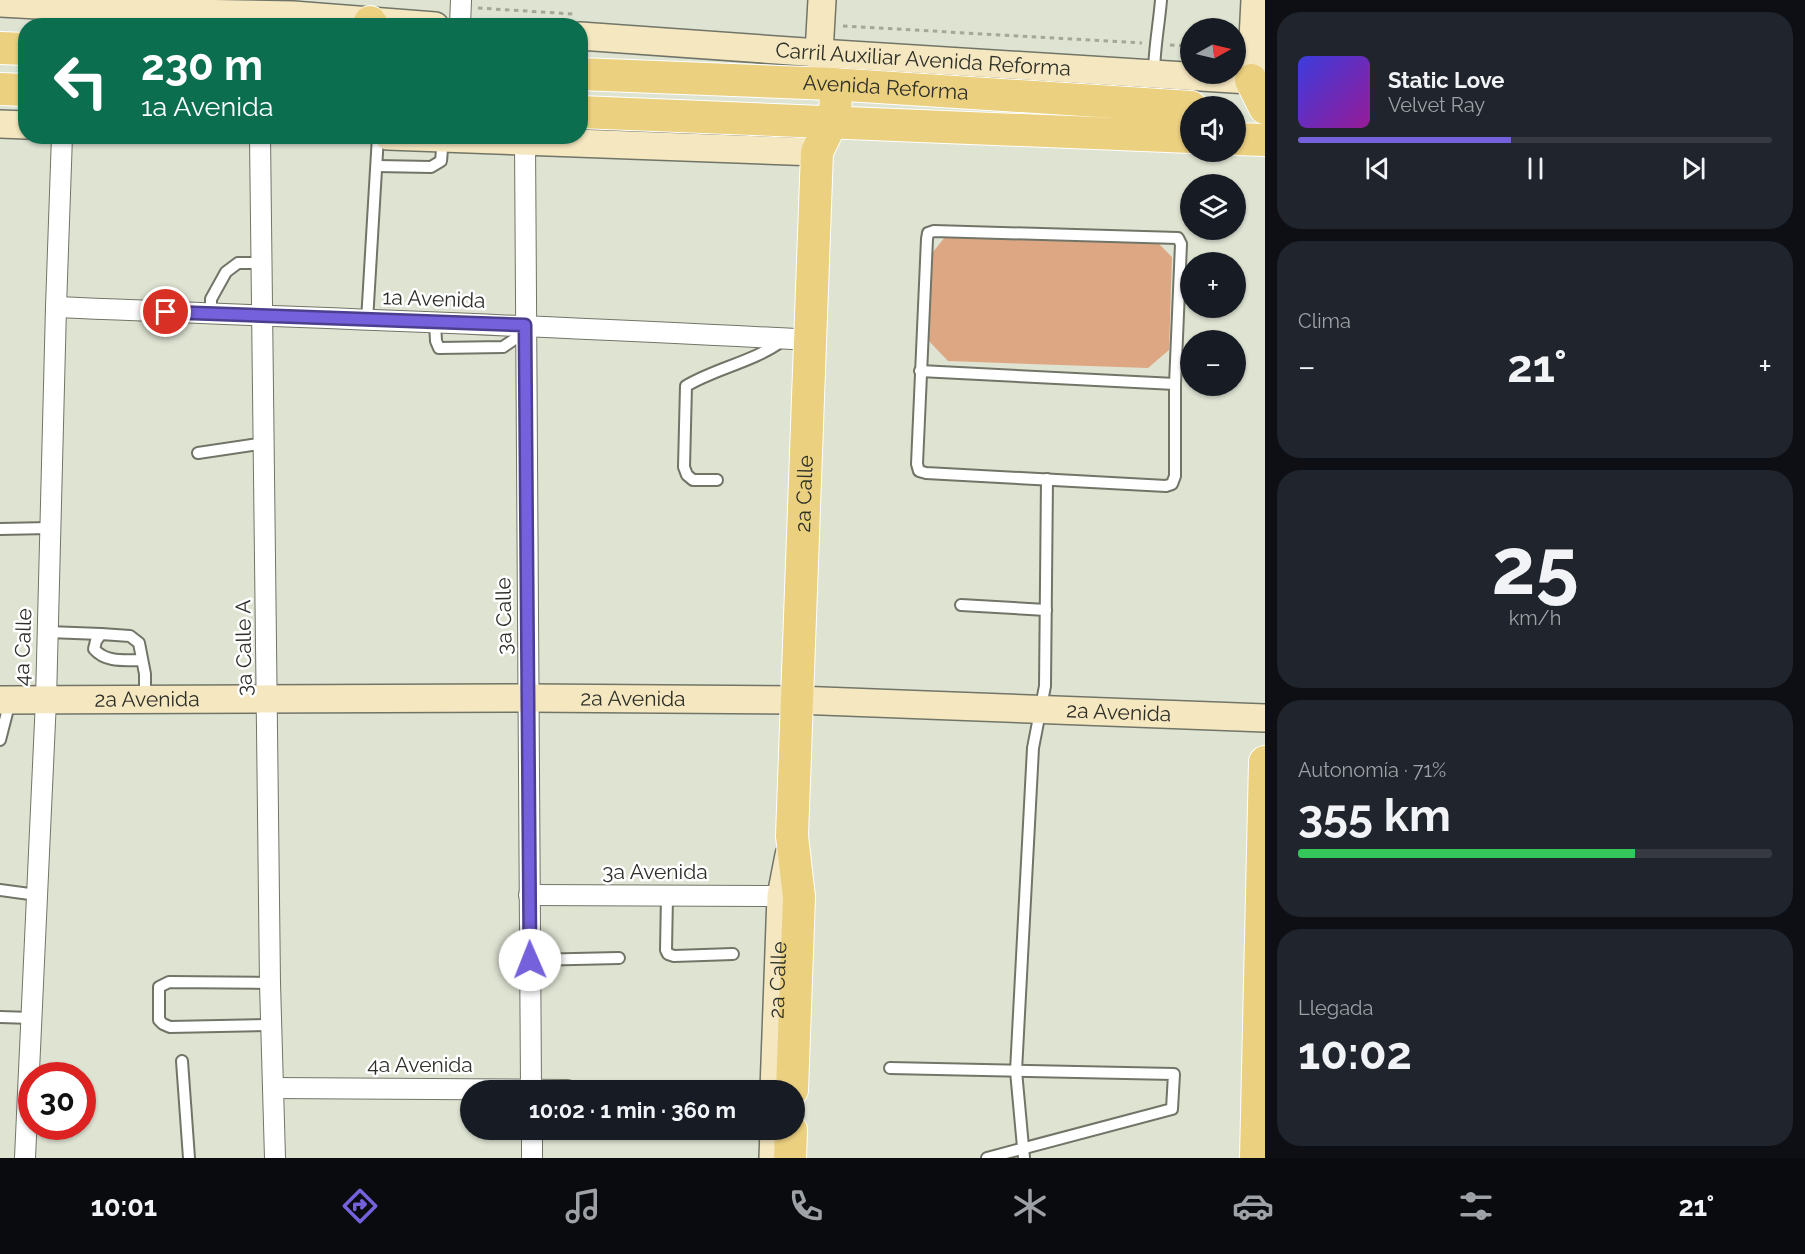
<!DOCTYPE html>
<html lang="es">
<meta charset="utf-8">
<style>
:root{--surface:#171b24;--page:#20242c;--text:#f1f3f6;--muted:#9ea1a6;--line:#363941;--accent:#7561dc}
body{margin:0;font-family:Raleway,sans-serif;background:var(--page);color:var(--text);height:100vh;display:flex;flex-direction:column;font-size:22px;white-space:nowrap}
*{box-sizing:border-box;margin:0}
p{font-size:20px;color:var(--muted)}
.icon{flex:none;width:33px;height:33px;fill:none;stroke:currentColor;stroke-width:2;stroke-linecap:round;stroke-linejoin:round}
.map{position:relative;flex:1;overflow:hidden}
.side{display:flex;flex-direction:column;gap:12px;padding:12px;background:#0d0f14;width:540px}
.side>*{flex:none}
.guide{position:absolute;left:18px;top:18px;width:570px;height:126px;border-radius:24px;box-shadow:0 2px 4px #0004;background:#0b6e4f;color:#fff;overflow:hidden}
.needle{width:39px;rotate:82deg}
.controls{position:absolute;left:1180px;top:18px;display:grid;gap:12px}
.controls a{display:grid;place-items:center;width:66px;height:66px;border-radius:50%;background:var(--surface);box-shadow:0 2px 4px #0004;font-size:30px}
.speed{position:absolute;left:18px;top:1062px;display:flex;gap:12px;font-size:30px;font-weight:700;text-align:center}
.speed>*{display:grid;place-content:center;width:78px;height:78px;border-radius:50%;background:var(--surface);box-shadow:0 2px 4px #0004;line-height:1}
.speed .limit{border:9px solid #d22;background:#fff;color:#111}
.pin{position:absolute;display:grid;place-items:center;width:51px;height:51px;color:#fff;margin:-26px;border:3px solid #fff;border-radius:50%;box-shadow:0 2px 6px #0007}
.me{position:absolute;width:66px;margin:-33px;rotate:359deg;stroke-linejoin:round;filter:drop-shadow(0 0 4px #0008)}
.turn{display:flex;align-items:center;gap:21px;height:126px;padding:0 24px;font-size:27px}
.turn .icon{width:78px;height:78px;stroke-width:2.5}
.turn b{display:block;font-size:42px;line-height:51px}
.big{font-size:45px;font-weight:700;line-height:1.1}
.side .widget{flex:1;display:flex;flex-direction:column;justify-content:center;gap:9px;min-width:0;padding:0 21px;border-radius:24px;background:var(--page)}
.side .dial{align-items:center;gap:0}
.dial b{font-size:78px;line-height:1}
.song{display:flex;align-items:center;gap:18px}
.cover{width:72px;height:72px;border-radius:9px;background:linear-gradient(135deg,hsl(240 70% 55%),hsl(300 70% 35%))}
.played{height:6px;border-radius:3px;background:linear-gradient(90deg,var(--accent) 45%,var(--line) 45%)}
.keys{display:flex;justify-content:space-around;direction:ltr}
.heat{display:flex;justify-content:space-between;align-items:center;font-size:33px;direction:ltr}
.charge{height:9px;border-radius:4px;background:linear-gradient(90deg,#34c759 71%,var(--line) 0)}
.trip{position:absolute;left:460px;top:1080px;width:345px;height:60px;border-radius:30px;background:var(--surface);box-shadow:0 2px 4px #0004;font-weight:700;line-height:60px;text-align:center}
.menu{display:flex;height:96px;justify-content:space-around;align-items:center;background:#090b0e;color:var(--muted)}
.menu .icon{width:42px;height:42px}
.menu .active{color:var(--accent)}
.menu b{font-size:27px;color:var(--text)}
main{display:flex;flex:1;min-height:0}
.map>svg:first-child{display:block}
.green{fill:#dea783}
.lines{fill:none;stroke-linecap:round;stroke-linejoin:round}
.lane-casing{stroke:#717567;stroke-width:14}
.street-casing{stroke:#717567;stroke-width:22}
.secondary-casing{stroke:#717567;stroke-width:30}
.primary-casing{stroke:#fff;stroke-width:34}
.path{stroke:#a4a89a;stroke-width:3;stroke-dasharray:4.5 4.5;stroke-linecap:butt}
.lane{stroke:#fff;stroke-width:10}
.street{stroke:#fff;stroke-width:20}
.secondary{stroke:#f5e7c0;stroke-width:27}
.primary{stroke:#ebd080;stroke-width:32}
.route-casing{stroke:#4c3f8f;stroke-width:15}
.route{stroke:#7561dc;stroke-width:10}
.labels{text-anchor:middle;stroke-width:5;stroke-linejoin:round;paint-order:stroke}
.street-label{font-size:21px;fill:#2d2f29;stroke:#fff}
</style>
<main>
<div class="map">
<svg width="1265" height="1158" viewBox="0 0 1265 1158">
<rect width="100%" height="100%" fill="#dee3d2"/>
<path class="green" d="M948,233L1156,241L1172,257L1169,350L1148,368L948,361L927,339L933,252Z"/>
<g class="lines">
<defs>
<g id="lane">
<path d="M1154,74C1154,49 1159,25 1161,0"/>
<path d="M377,166L431,167L441,161L443,138"/>
<path d="M934,231L1178,238L1181,244L1175,384V476L1172,484L1166,486L926,473L919,471L917,464L927,239L928,233Z"/>
<path d="M211,314V299L226,272L238,263H261"/>
<path d="M367,321L378,136"/>
<path d="M435,323L436,341L439,348L503,347L525,332"/>
<path d="M920,371L1175,384"/>
<path d="M198,453L265,443"/>
<path d="M717,480H693L687,475L684,467L686,386C716,368 753,362 782,341"/>
<path d="M0,529L50,528"/>
<path d="M961,605L1046,610"/>
<path d="M48,632L101,634"/>
<path d="M142,660C125,660 106,663 94,649L96,641L101,634L130,636L139,643L145,674V699"/>
<path d="M0,740L10,701"/>
<path d="M0,890L37,895"/>
<path d="M667,896L666,950L668,954L674,956L733,954"/>
<path d="M530,960L619,958"/>
<path d="M270,983L169,982L159,987V1020L163,1024L170,1027L271,1025"/>
<path d="M0,1017L32,1018"/>
<path d="M182,1061L189,1158"/>
<path d="M890,1068L1174,1074L1172,1109L987,1158"/>
<path d="M1024,1158L1016,1071L1033,748L1045,686L1047,479"/>
</g>
<g id="street">
<path d="M460,26L461,0"/>
<path d="M260,136L270,983L275,1158"/>
<path d="M525,140L531,1090"/>
<path d="M56,307C308,318 560,326 811,340"/>
<path d="M529,895L781,896"/>
<path d="M273,1088L567,1090"/>
<path d="M532,1130V1158"/>
<path d="M25,1158L46,700L56,307L62,136"/>
</g>
<g id="secondary">
<path d="M822,0L819,53L825,69"/>
<path d="M0,3L187,13L293,15L435,26"/>
<path id="s1" d="M580,36L819,53L1265,81"/>
<path d="M1251,80L1255,0"/>
<path d="M0,124L26,125"/>
<path d="M388,136L817,152"/>
<path id="s2" d="M0,700L529,698L796,700L1265,718"/>
<path id="s3" d="M774,1090L781,896L789,855"/>
<path d="M773,1158L774,1130"/>
</g>
<g id="primary">
<path d="M370,22L373,26"/>
<path d="M0,48L26,49"/>
<path id="s4" d="M580,74L832,84L1191,107"/>
<path d="M1251,80L1265,108"/>
<path d="M0,89L26,90"/>
<path d="M580,112L1191,137"/>
<path d="M1236,139L1265,140"/>
<path id="s5" d="M792,1090L799,897L792,836L817,152C827,130 843,108 832,84"/>
<path d="M790,1158L791,1130"/>
<path d="M1256,1158L1265,762"/>
</g>
</defs>
<use href="#lane" class="lane-casing"/>
<use href="#street" class="street-casing"/>
<use href="#secondary" class="secondary-casing"/>
<use href="#primary" class="primary-casing"/>
<g class="path">
<path d="M478,8L573,14"/>
<path d="M843,26L1142,43"/>
<path d="M1170,45L1191,46"/>
</g>
<use href="#lane" class="lane"/>
<use href="#street" class="street"/>
<use href="#secondary" class="secondary"/>
<use href="#primary" class="primary"/>
</g>
<g class="lines">
<defs>
<path id="route" d="M166,312L525,325L530,960"/>
</defs>
<use href="#route" class="route-casing"/>
<use href="#route" class="route"/>
</g>
<g class="labels">
<g class="street-label">
<text dy="7" stroke="none"><textPath href="#s1" startOffset="344">Carril Auxiliar Avenida Reforma</textPath></text>
<text dy="7" stroke="none"><textPath href="#s4" startOffset="306">Avenida Reforma</textPath></text>
<text transform="translate(434 299) rotate(2)" y="7">1a Avenida</text>
<text dy="7" stroke="none"><textPath href="#s5" startOffset="597">2a Calle</textPath></text>
<text transform="translate(504 616) rotate(-91)" y="7">3a Calle</text>
<text transform="translate(23 647) rotate(-88)" y="7">4a Calle</text>
<text transform="translate(244 648) rotate(-91)" y="7">3a Calle A</text>
<text dy="7" stroke="none"><textPath href="#s2" startOffset="633">2a Avenida</textPath></text>
<text dy="7" stroke="none"><textPath href="#s2" startOffset="147">2a Avenida</textPath></text>
<text dy="7" stroke="none"><textPath href="#s2" startOffset="1119">2a Avenida</textPath></text>
<text x="655" y="879">3a Avenida</text>
<text dy="7" stroke="none"><textPath href="#s3" startOffset="110">2a Calle</textPath></text>
<text x="420" y="1072">4a Avenida</text>
</g>
</g>
</svg>
<div class="controls">
<a><svg class="needle" viewBox="-14 -14 28 28"><path d="M0-13l5 13h-10z" fill="#e53935"/><path d="M0 13l5-13h-10z" fill="#9ea1a6"/></svg></a>
<a><svg class="icon" aria-label="sound" viewBox="0 0 24 24"><path d="M4 9h4l5-4v14l-5-4H4zM17 9q2 3 0 6"/></svg></a>
<a><svg class="icon" aria-label="layers" viewBox="0 0 24 24"><path d="M12 4l9 5-9 5-9-5zM3 14l9 5 9-5"/></svg></a>
<a>+</a>
<a>−</a>
</div>
<div class="speed"><div class="limit">30</div></div>
<div class="pin" style="left:166px;top:312px;background:#d93025"><svg class="icon" aria-label="arrive" viewBox="0 0 24 24"><path d="M6 21V4h12l-3 4 3 4H6"/></svg></div>
<svg class="me" style="left:530px;top:960px" viewBox="-20 -20 40 40"><circle r="19" fill="#fff"/><path d="M0-13L10 11 0 6-10 11z" fill="#7561dc"/></svg>
<div class="trip">10:02 · 1 min · 360 m</div>
<div class="guide">
<div class="turn"><svg class="icon" aria-label="left" viewBox="0 0 24 24"><path d="M17 20v-9H6M10 6l-5 5 5 5"/></svg><div><b>230 m</b>1a Avenida</div></div>
</div>
</div>
<section class="side">
<div class="widget">
<div class="song"><i class="cover"></i><div><b>Static Love</b><p>Velvet Ray</p></div></div>
<div class="played"></div>
<div class="keys"><svg class="icon" aria-label="previous" viewBox="0 0 24 24"><path d="M18 5L8 12l10 7zM5 5v14"/></svg><svg class="icon" aria-label="pause" viewBox="0 0 24 24"><path d="M8 5v14M16 5v14"/></svg><svg class="icon" aria-label="next" viewBox="0 0 24 24"><path d="M6 5l10 7-10 7zM19 5v14"/></svg></div>
</div>
<div class="widget"><p>Clima</p>
<div class="heat"><a>−</a><b class="big">21°</b><a>+</a></div>
</div>
<div class="widget dial"><b>25</b><p>km/h</p></div>
<div class="widget"><p>Autonomía · 71%</p><b class="big">355 km</b><div class="charge"></div></div>
<div class="widget"><p>Llegada</p><b class="big">10:02</b></div>
</section>
</main>
<nav class="menu">
<b>10:01</b>
<svg class="icon active" aria-label="directions" viewBox="0 0 24 24"><path d="M12 3l9 9-9 9-9-9zM9 14v-3h6M13 9l2 2-2 2"/></svg>
<svg class="icon" aria-label="music" viewBox="0 0 24 24"><path d="M9 18V5l10-2v13"/><circle cx="6" cy="18" r="3"/><circle cx="16" cy="16" r="3"/></svg>
<svg class="icon" aria-label="phone" viewBox="0 0 24 24"><path d="M5 4h4l2 5-3 2q2 4 5 5l2-3 5 2v4C11 20 4 13 5 4z"/></svg>
<svg class="icon" aria-label="climate" viewBox="0 0 24 24"><path d="M12 3v18M4 7l16 10M4 17L20 7"/></svg>
<svg class="icon" aria-label="car" viewBox="0 0 24 24"><path d="M5 17H2v-5l4-1 3-4h7l3 4 3 1v5h-3M9 17h6M6 11h13"/><circle cx="7" cy="17" r="2"/><circle cx="17" cy="17" r="2"/></svg>
<svg class="icon" aria-label="filters" viewBox="0 0 24 24"><path d="M4 7h16M4 17h16"/><circle cx="9" cy="7" r="2"/><circle cx="15" cy="17" r="2"/></svg>
<b>21°</b>
</nav>
